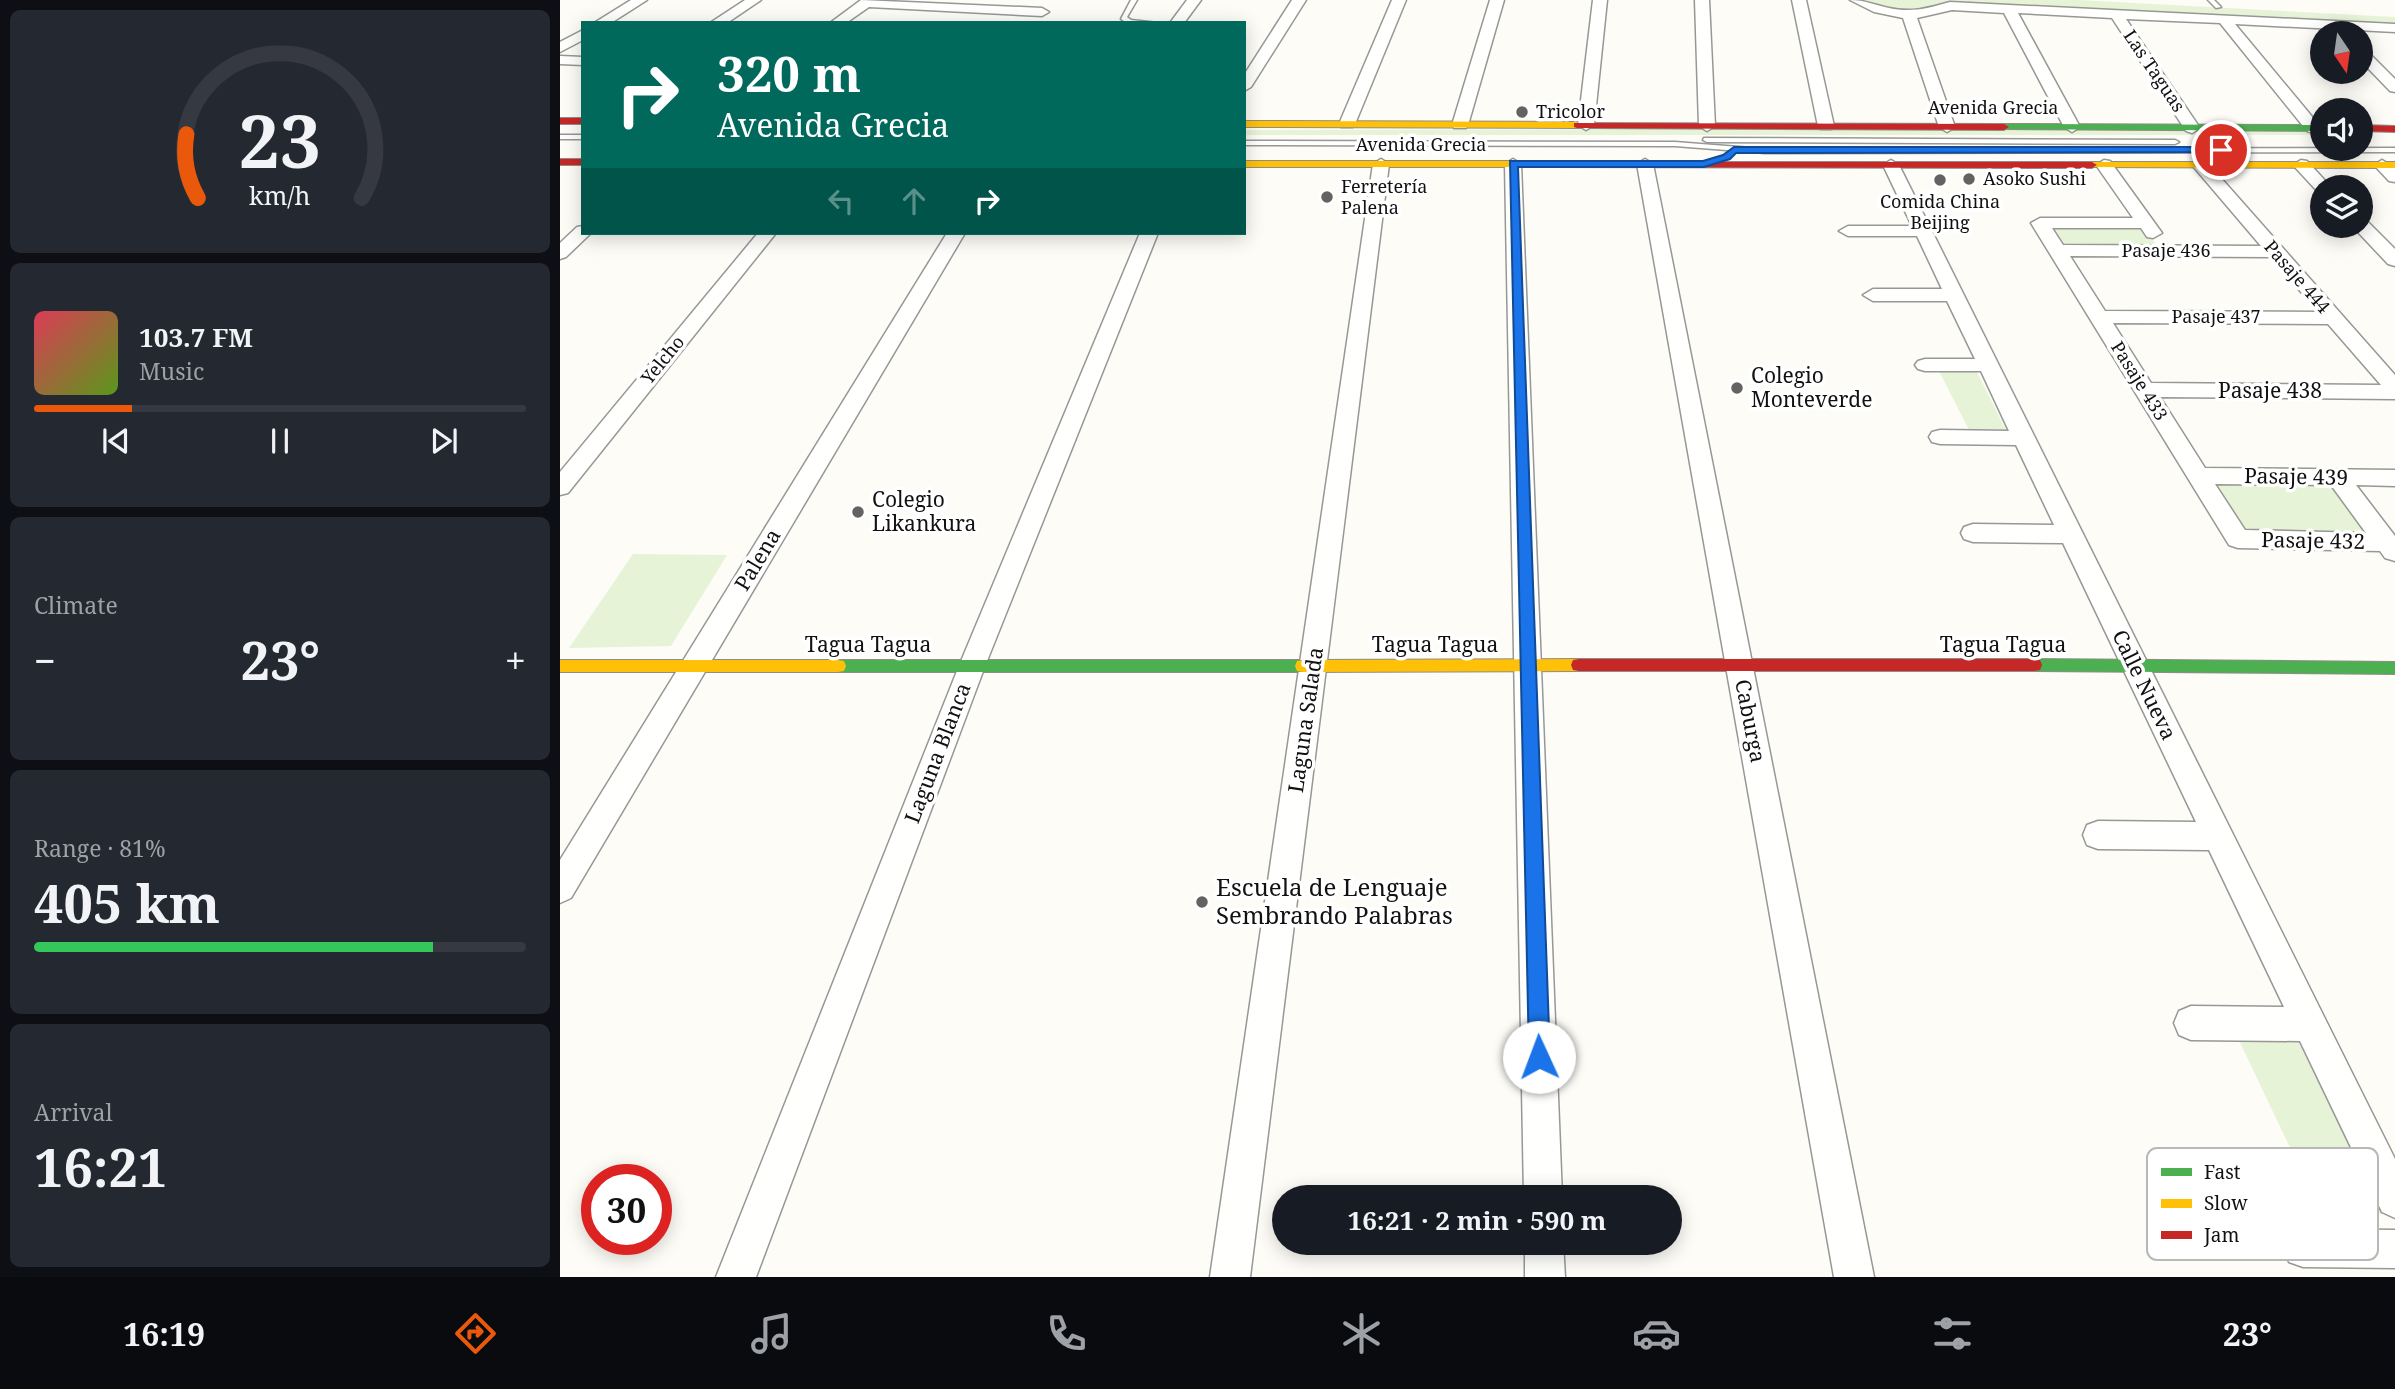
<!DOCTYPE html>
<meta charset="utf-8">
<style>
:root{--surface:#171b24;--page:#242831;--text:#f1f3f6;--muted:#9ea1a6;--line:#363941;--accent:#ea580c}
body{margin:0;font-family:"Noto Serif",serif;background:var(--page);color:var(--text);height:100vh;display:flex;flex-direction:column;font-size:26px;white-space:nowrap}
*{box-sizing:border-box;margin:0}
p{font-size:23px;color:var(--muted)}
.icon{flex:none;width:38px;height:38px;fill:none;stroke:currentColor;stroke-width:2;stroke-linecap:round;stroke-linejoin:round}
.map{position:relative;flex:1;overflow:hidden}
.drawer{display:flex;flex-direction:column;gap:10px;padding:10px;background:#0d0f14;width:560px}
.drawer>*{flex:none}
.banner{position:absolute;left:21px;top:21px;width:665px;height:214px;border-radius:0px;box-shadow:0 4px 18px #0003;background:#00695c;color:#fff;overflow:hidden}
.needle{width:46px;rotate:167deg}
.buttons{position:absolute;left:1750px;top:21px;display:grid;gap:14px}
.buttons a{display:grid;place-items:center;width:63px;height:63px;border-radius:50%;background:var(--surface);box-shadow:0 4px 18px #0003;font-size:35px}
.speed{position:absolute;left:21px;top:1164px;display:flex;gap:14px;font-size:35px;font-weight:700;text-align:center}
.speed>*{display:grid;place-content:center;width:91px;height:91px;border-radius:50%;background:var(--surface);box-shadow:0 4px 18px #0003;line-height:1}
.speed .limit{border:10px solid #d22;background:#fff;color:#111}
.pin{position:absolute;display:grid;place-items:center;width:60px;height:60px;color:#fff;margin:-30px;border:4px solid #fff;border-radius:50%;box-shadow:0 2px 7px #0007}
.me{position:absolute;width:77px;margin:-38px;rotate:358deg;stroke-linejoin:round;filter:drop-shadow(0 0 5px #0008)}
.turn{display:flex;align-items:center;gap:24px;height:147px;padding:0 21px;font-size:32px}
.turn .icon{width:91px;height:91px;stroke-width:2.5}
.turn b{display:block;font-size:49px;line-height:60px}
.lanes{display:flex;align-items:center;height:66px;padding:0 21px;background:#0003;justify-content:center;gap:35px;direction:ltr}
.lanes .off{opacity:.35}
.big{font-size:52px;font-weight:700;line-height:1.1}
.drawer .card{flex:1;display:flex;flex-direction:column;justify-content:center;gap:10px;min-width:0;padding:0 24px;border-radius:10px;background:var(--page)}
.drawer .dial{align-items:center;gap:0}
.dial svg{height:182px;overflow:visible;fill:none;stroke:var(--line);stroke-width:7;stroke-linecap:round;text-anchor:middle}
.dial text{fill:var(--text);stroke:none}
.song{display:flex;align-items:center;gap:21px}
.cover{width:84px;height:84px;border-radius:10px;background:linear-gradient(135deg,hsl(350 70% 55%),hsl(90 70% 35%))}
.played{height:7px;border-radius:4px;background:linear-gradient(90deg,var(--accent) 20%,var(--line) 20%)}
.keys{display:flex;justify-content:space-around;direction:ltr}
.heat{display:flex;justify-content:space-between;align-items:center;font-size:38px;direction:ltr}
.charge{height:10px;border-radius:5px;background:linear-gradient(90deg,#34c759 81%,var(--line) 0)}
.trip{position:absolute;left:712px;top:1185px;width:410px;height:70px;border-radius:35px;background:var(--surface);box-shadow:0 4px 18px #0003;font-weight:700;line-height:70px;text-align:center}
.dock{display:flex;height:112px;justify-content:space-around;align-items:center;background:#090b0e;color:var(--muted)}
.dock .icon{width:49px;height:49px}
.dock .current{color:var(--accent)}
.dock b{font-size:32px;color:var(--text)}
main{display:flex;flex:1;min-height:0}
.map>svg:first-child{display:block}
.green{fill:#e7f3d7}
.lines{fill:none;stroke-linecap:round;stroke-linejoin:round}
.lane-casing{stroke:#979795;stroke-width:3}
.street-casing{stroke:#979795;stroke-width:3}
.fast-casing{stroke:#8e8d8b;stroke-width:2}
.slow-casing{stroke:#8e8d8b;stroke-width:2}
.jam-casing{stroke:#8e8d8b;stroke-width:2}
.lane{fill:#fffffe;fill-rule:evenodd}
.street{fill:#fffffe;fill-rule:evenodd}
.fast{fill:#4caf50;fill-rule:evenodd}
.slow{fill:#ffc107;fill-rule:evenodd}
.jam{fill:#c62828;fill-rule:evenodd}
.route{fill:#1a73e8;stroke:#114b97;stroke-width:2}
.poi-dot{fill:#646362;stroke:#fff;stroke-width:2.5}
.labels{text-anchor:middle;stroke-width:7;stroke-linejoin:round;paint-order:stroke}
.far-street-label{font-size:18px;fill:#111;stroke:#fff}
.far-poi-label{font-size:18px;fill:#111;stroke:#fff;text-anchor:start}
.poi-label{font-size:21px;fill:#111;stroke:#fff;text-anchor:start}
.street-label{font-size:21px;fill:#111;stroke:#fff}
.near-poi-label{font-size:24px;fill:#111;stroke:#fff;text-anchor:start}
.key{fill:#fff;stroke:#b8b8b8;stroke-width:2}
.key-label{font-size:19px;fill:#111}
</style>
<main>
<section class="drawer">
<div class="card dial"><svg viewBox="0 0 100 80">
<path d="M14 69A42 42 0 1 1 86 69"/>
<path d="M14 69A42 42 0 0 1 9 41" stroke="#ea580c"/>
<text x="50" y="56" font-size="32" font-weight="700">23</text>
<text x="50" y="72" font-size="11">km/h</text>
</svg></div>
<div class="card">
<div class="song"><i class="cover"></i><div><b>103.7 FM</b><p>Music</p></div></div>
<div class="played"></div>
<div class="keys"><svg class="icon" aria-label="previous" viewBox="0 0 24 24"><path d="M18 5L8 12l10 7zM5 5v14"/></svg><svg class="icon" aria-label="pause" viewBox="0 0 24 24"><path d="M8 5v14M16 5v14"/></svg><svg class="icon" aria-label="next" viewBox="0 0 24 24"><path d="M6 5l10 7-10 7zM19 5v14"/></svg></div>
</div>
<div class="card"><p>Climate</p>
<div class="heat"><a>−</a><b class="big">23°</b><a>+</a></div>
</div>
<div class="card"><p>Range · 81%</p><b class="big">405 km</b><div class="charge"></div></div>
<div class="card"><p>Arrival</p><b class="big">16:21</b></div>
</section>
<div class="map">
<svg width="1835" height="1277" viewBox="0 0 1835 1277">
<rect width="100%" height="100%" fill="#fdfcf7"/>
<g class="green">
<path d="M1302,0H1519L1835,17V26L1385,4C1355,12 1331,16 1302,0Z"/>
<path d="M1281,129L1762,131V135H684V130Z"/>
<path d="M1487,225H1582L1599,248L1501,247Z"/>
<path d="M1377,367L1415,368L1446,430H1409Z"/>
<path d="M1653,482L1772,484L1808,535L1684,533Z"/>
<path d="M73,554L167,555L111,646L9,648Z"/>
<path d="M1676,1034L1735,1035L1823,1214L1761,1213Z"/>
</g>
<g class="lines">
<defs>
<g id="lane">
<path d="M571,0H577L567,17L571,20L598,23H567L561,19Z"/>
<path d="M1648,0H1654L1661,7L1656,8Z"/>
<rect x="0" y="135" width="23" height="4"/>
<path d="M1144,138L1615,140L1619,142L1615,144L1147,142L1143,140Z"/>
<path d="M684,141L1115,142L1205,149L1835,148V152L1205,153L1115,146L684,145Z"/>
</g>
<g id="street">
<path d="M71,0H87L51,23H34Z"/>
<path d="M185,0H201L167,23H150Z"/>
<path d="M301,0L482,8L489,12L482,16L309,7L286,23H270Z"/>
<path d="M627,0H641L624,23H610Z"/>
<path d="M732,0H746L691,87L684,91V75Z"/>
<path d="M832,0H846L795,124L793,127H781L779,124Z"/>
<path d="M930,0H944L908,125L906,128H894L892,125Z"/>
<path d="M1033,0H1047L1034,125L1026,130L1018,125Z"/>
<path d="M1135,0H1149L1155,126L1147,131L1139,126Z"/>
<path d="M1232,0H1246L1274,126L1272,129H1260L1258,126Z"/>
<path d="M1290,0C1305,0 1315,5 1329,8C1351,13 1369,8 1390,2L1835,24V32L1675,24L1759,125L1761,128L1753,133L1747,131L1660,23L1566,19L1640,128L1632,133L1626,131L1552,18L1458,13L1520,127L1512,132L1504,127L1444,13L1392,10L1357,18L1395,127L1387,132L1379,127L1343,18L1314,12Z"/>
<path d="M23,30V40L0,52V42Z"/>
<path d="M1801,49L1806,50L1835,79V92L1830,91L1801,61Z"/>
<path d="M0,56L23,57V65L0,64Z"/>
<path d="M821,159L829,164L690,1277H650L813,164Z"/>
<path d="M953,159L961,164L1002,1197H964L945,164Z"/>
<path d="M1085,159L1093,164L1314,1277H1274L1077,164Z"/>
<path d="M1331,160L1339,165L1835,1159V1218L1822,1212L1740,1041L1631,1040L1619,1035L1614,1023L1619,1011L1631,1006L1724,1007L1649,850L1538,849L1527,845L1523,835L1527,825L1538,821L1636,822L1503,543L1413,542L1404,539L1401,533L1404,527L1413,524L1494,525L1456,445L1380,444L1372,442L1369,437L1372,432L1380,430L1449,431L1421,371H1365L1358,369L1355,365L1358,361L1365,359H1415L1387,301H1313L1303,295L1313,289H1382L1357,236H1288L1279,231L1288,226H1352L1323,165Z"/>
<path d="M1544,160L1550,161L1602,233L1593,238L1587,237L1581,228H1492L1503,245L1701,246L1632,165L1640,160L1646,161L1835,375V399L1600,397L1645,468L1835,470V486L1796,485L1835,536V561L1825,558L1820,551L1678,548L1669,545L1471,223L1480,218H1573L1536,165ZM1510,256L1711,257L1758,312L1545,311ZM1553,323L1768,324L1821,385L1591,383ZM1655,484L1771,485L1806,533L1685,530Z"/>
<path d="M1741,160L1747,161L1771,187H1762V192L1757,191L1733,165Z"/>
<path d="M1822,160L1835,168V182L1829,181L1814,165Z"/>
<path d="M1801,220L1807,221L1835,249V266L1828,264L1795,229L1793,226H1801Z"/>
<path d="M23,226V233H31L29,235L6,257L0,259V243L17,227Z"/>
<path d="M198,233H216L8,493L0,495V472Z"/>
<path d="M387,233H405L11,898L0,903V860Z"/>
<path d="M580,233H598L425,666L196,1277H156L399,666Z"/>
<path d="M1743,1229L1835,1230V1268L1743,1267L1729,1262L1724,1248L1729,1234Z"/>
<path d="M965,1242H1003L1005,1277H965Z"/>
</g>
<g id="fast">
<path d="M1444,124L1762,125V131L1441,129V125Z"/>
<path d="M1474,659L1835,662V674L1474,671L1468,670L1466,665L1468,660Z"/>
<path d="M278,660H743L749,661L751,666L749,671L743,672H278L272,671L270,666L272,661Z"/>
</g>
<g id="slow">
<path d="M684,121L1017,122L1022,125L1017,128L684,127Z"/>
<path d="M684,161H988L993,164L988,167H684Z"/>
<path d="M1532,162H1835V168L1528,167V163Z"/>
<path d="M1019,659L1025,660L1027,665L1025,670L1019,671L743,672L737,671L735,666L737,661L743,660Z"/>
<path d="M0,660H278L284,661L286,666L284,671L278,672H0Z"/>
</g>
<g id="jam">
<rect x="0" y="118" width="23" height="6"/>
<path d="M1014,123L1444,124L1449,127L1444,130L1017,128L1014,127Z"/>
<path d="M1801,125L1835,126V132L1801,131Z"/>
<rect x="0" y="159" width="23" height="6"/>
<path d="M984,162H1532L1537,165L1532,168L988,167L983,164Z"/>
<path d="M1019,659H1474L1480,660L1482,665L1480,670L1474,671H1019L1013,670L1011,665L1013,660Z"/>
</g>
</defs>
<use href="#lane" class="lane-casing"/>
<use href="#street" class="street-casing"/>
<use href="#fast" class="fast-casing"/>
<use href="#slow" class="slow-casing"/>
<use href="#jam" class="jam-casing"/>
<use href="#lane" class="lane"/>
<use href="#street" class="street"/>
<use href="#fast" class="fast"/>
<use href="#slow" class="slow"/>
<use href="#jam" class="jam"/>
</g>
<path class="route" d="M1661,147L1666,150L1665,152L1176,153L1170,159L1144,167H958L990,1057L987,1065L979,1068L972,1065L969,1057L950,161H1143L1163,155L1174,147Z"/>
<g class="poi-dot">
<circle cx="962" cy="112" r="7"/>
<circle cx="1409" cy="179" r="7"/>
<circle cx="1380" cy="180" r="7"/>
<circle cx="767" cy="197" r="7"/>
<circle cx="1177" cy="388" r="7"/>
<circle cx="298" cy="512" r="7"/>
<circle cx="642" cy="902" r="7"/>
</g>
<g class="labels">
<g class="far-street-label">
<text transform="translate(1594 71) rotate(56)" y="6">Las Taguas</text>
<text x="1433" y="114">Avenida Grecia</text>
<text x="861" y="151">Avenida Grecia</text>
<text x="1606" y="257">Pasaje 436</text>
<text transform="translate(1737 277) rotate(49)" y="6">Pasaje 444</text>
<text x="1656" y="323">Pasaje 437</text>
<text transform="translate(103 360) rotate(-51)" y="6">Yelcho</text>
<text transform="translate(1579 381) rotate(58)" y="6">Pasaje 433</text>
</g>
<g class="far-poi-label">
<text x="976" y="118">Tricolor</text>
<text x="1423" y="185">Asoko Sushi</text>
<text x="781" y="193">Ferretería<tspan x="781" dy="21">Palena</tspan></text>
<text x="1380" y="208" text-anchor="middle">Comida China<tspan x="1380" dy="21">Beijing</tspan></text>
</g>
<g class="poi-label">
<text x="1191" y="383">Colegio<tspan x="1191" dy="24">Monteverde</tspan></text>
<text x="312" y="507">Colegio<tspan x="312" dy="24">Likankura</tspan></text>
</g>
<g class="street-label">
<text x="1710" y="398">Pasaje 438</text>
<text transform="translate(1736 477) rotate(1)" y="7">Pasaje 439</text>
<text transform="translate(1753 541) rotate(1)" y="7">Pasaje 432</text>
<text transform="translate(198 560) rotate(-59)" y="7">Palena</text>
<text x="308" y="652">Tagua Tagua</text>
<text x="875" y="652">Tagua Tagua</text>
<text x="1443" y="652">Tagua Tagua</text>
<text transform="translate(1584 685) rotate(64)" y="7">Calle Nueva</text>
<text transform="translate(746 720) rotate(-82)" y="7">Laguna Salada</text>
<text transform="translate(1190 721) rotate(79)" y="7">Caburga</text>
<text transform="translate(378 753) rotate(-69)" y="7">Laguna Blanca</text>
</g>
<g class="near-poi-label">
<text x="656" y="896">Escuela de Lenguaje<tspan x="656" dy="28">Sembrando Palabras</tspan></text>
</g>
</g>
<rect x="1587" y="1148" width="231" height="112" rx="10" class="key"/>
<rect x="1601" y="1168" width="31" height="8" fill="#4caf50"/>
<rect x="1601" y="1199" width="31" height="9" fill="#ffc107"/>
<rect x="1601" y="1231" width="31" height="8" fill="#c62828"/>
<g class="key-label">
<text x="1644" y="1179">Fast</text>
<text x="1644" y="1210">Slow</text>
<text x="1644" y="1242">Jam</text>
</g>
</svg>
<div class="buttons">
<a><svg class="needle" viewBox="-14 -14 28 28"><path d="M0-13l5 13h-10z" fill="#e53935"/><path d="M0 13l5-13h-10z" fill="#9ea1a6"/></svg></a>
<a><svg class="icon" aria-label="sound" viewBox="0 0 24 24"><path d="M4 9h4l5-4v14l-5-4H4zM17 9q2 3 0 6"/></svg></a>
<a><svg class="icon" aria-label="layers" viewBox="0 0 24 24"><path d="M12 4l9 5-9 5-9-5zM3 14l9 5 9-5"/></svg></a>
</div>
<div class="speed"><div class="limit">30</div></div>
<div class="pin" style="left:1661px;top:150px;background:#d93025"><svg class="icon" aria-label="arrive" viewBox="0 0 24 24"><path d="M6 21V4h12l-3 4 3 4H6"/></svg></div>
<svg class="me" style="left:979px;top:1057px" viewBox="-20 -20 40 40"><circle r="19" fill="#fff"/><path d="M0-13L10 11 0 6-10 11z" fill="#1a73e8"/></svg>
<div class="trip">16:21 · 2 min · 590 m</div>
<div class="banner">
<div class="turn"><svg class="icon" aria-label="right" viewBox="0 0 24 24"><path d="M7 20v-9h11M14 6l5 5-5 5"/></svg><div><b>320 m</b>Avenida Grecia</div></div>
<div class="lanes"><svg class="icon off" aria-label="left" viewBox="0 0 24 24"><path d="M17 20v-9H6M10 6l-5 5 5 5"/></svg><svg class="icon off" aria-label="ahead" viewBox="0 0 24 24"><path d="M12 20V5M6 11l6-6 6 6"/></svg><svg class="icon" aria-label="right" viewBox="0 0 24 24"><path d="M7 20v-9h11M14 6l5 5-5 5"/></svg></div>
</div>
</div>
</main>
<nav class="dock">
<b>16:19</b>
<svg class="icon current" aria-label="directions" viewBox="0 0 24 24"><path d="M12 3l9 9-9 9-9-9zM9 14v-3h6M13 9l2 2-2 2"/></svg>
<svg class="icon" aria-label="music" viewBox="0 0 24 24"><path d="M9 18V5l10-2v13"/><circle cx="6" cy="18" r="3"/><circle cx="16" cy="16" r="3"/></svg>
<svg class="icon" aria-label="phone" viewBox="0 0 24 24"><path d="M5 4h4l2 5-3 2q2 4 5 5l2-3 5 2v4C11 20 4 13 5 4z"/></svg>
<svg class="icon" aria-label="climate" viewBox="0 0 24 24"><path d="M12 3v18M4 7l16 10M4 17L20 7"/></svg>
<svg class="icon" aria-label="car" viewBox="0 0 24 24"><path d="M5 17H2v-5l4-1 3-4h7l3 4 3 1v5h-3M9 17h6M6 11h13"/><circle cx="7" cy="17" r="2"/><circle cx="17" cy="17" r="2"/></svg>
<svg class="icon" aria-label="filters" viewBox="0 0 24 24"><path d="M4 7h16M4 17h16"/><circle cx="9" cy="7" r="2"/><circle cx="15" cy="17" r="2"/></svg>
<b>23°</b>
</nav>
